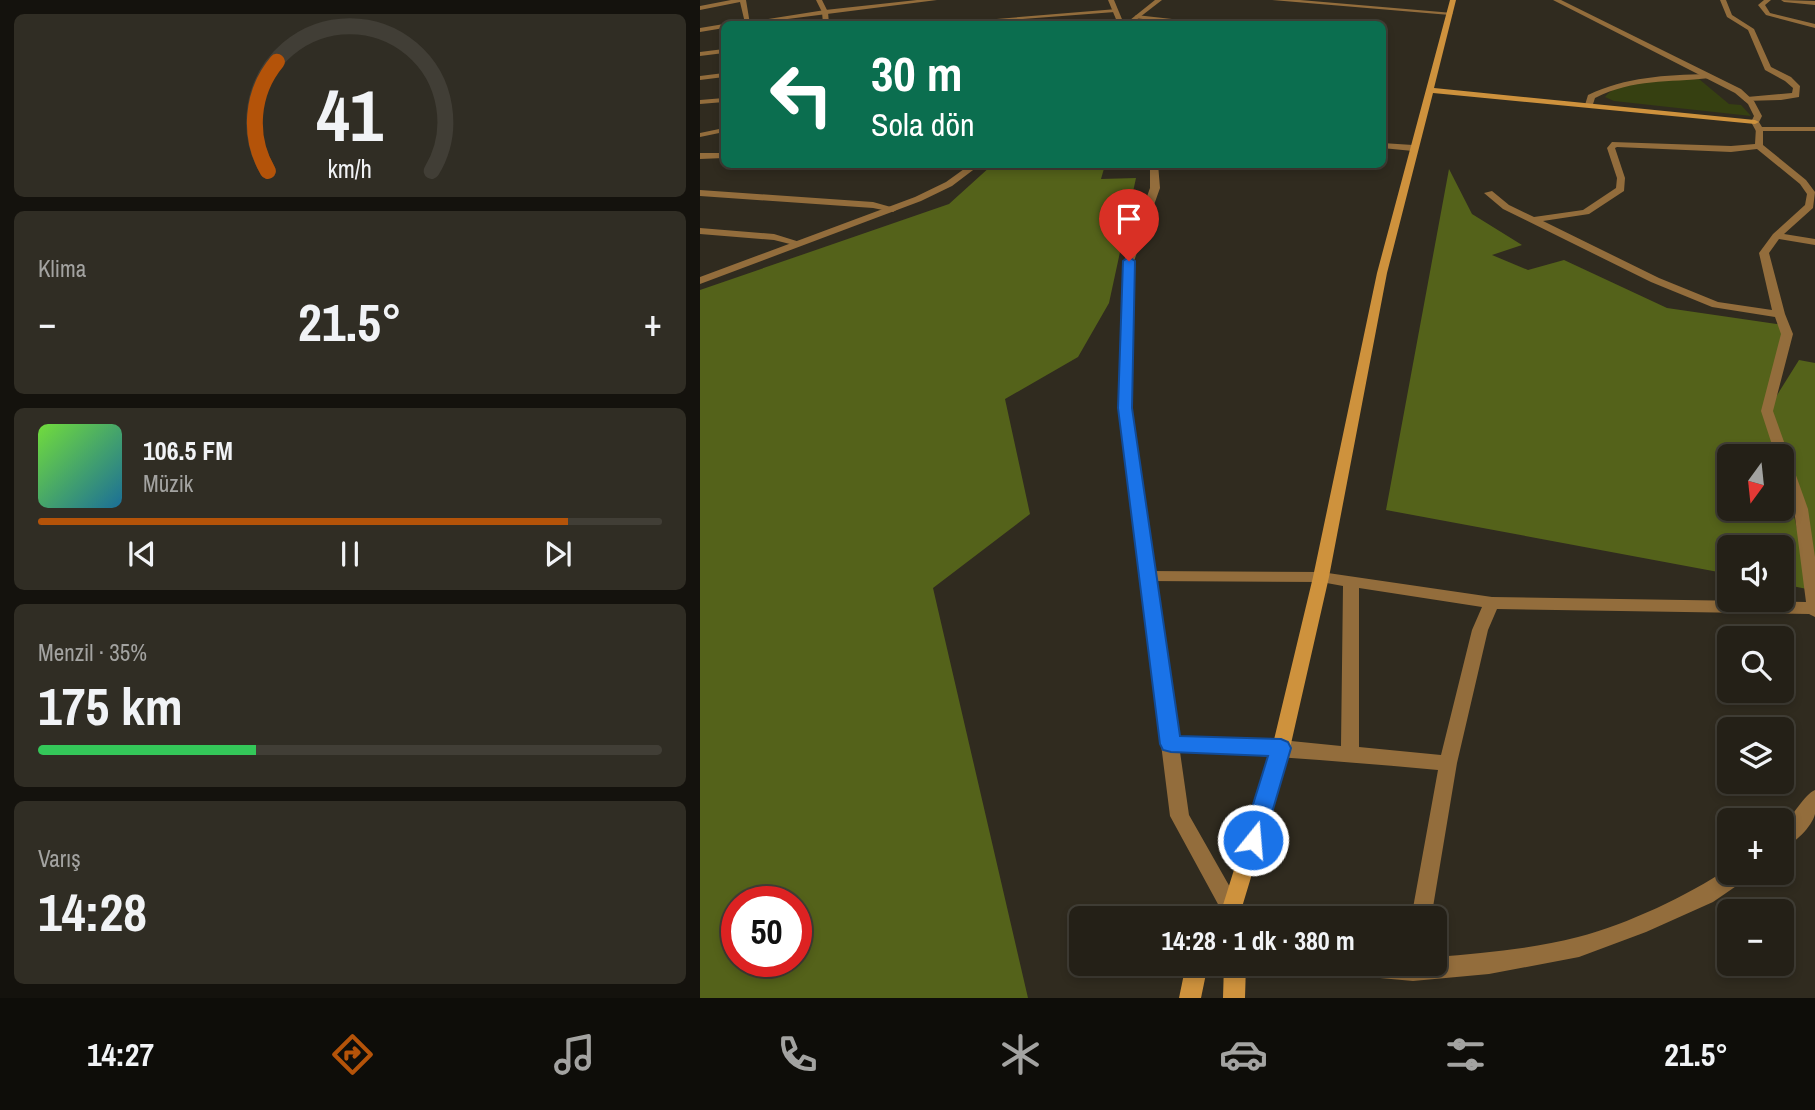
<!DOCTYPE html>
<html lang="tr">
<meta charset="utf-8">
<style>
:root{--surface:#242017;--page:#302d24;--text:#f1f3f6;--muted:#a3a3a1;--line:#413e36;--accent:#b45309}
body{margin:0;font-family:"Archivo Narrow",sans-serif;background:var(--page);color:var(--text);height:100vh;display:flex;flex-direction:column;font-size:26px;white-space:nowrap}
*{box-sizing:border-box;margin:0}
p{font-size:23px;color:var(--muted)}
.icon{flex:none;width:38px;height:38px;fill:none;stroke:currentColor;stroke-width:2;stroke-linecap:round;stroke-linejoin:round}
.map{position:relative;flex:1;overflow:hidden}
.details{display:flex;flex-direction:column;gap:14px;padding:14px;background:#14120d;width:700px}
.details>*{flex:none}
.banner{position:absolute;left:21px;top:21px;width:665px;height:147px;border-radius:10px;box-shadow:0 4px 10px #0003,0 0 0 2px var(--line);background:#0b6e4f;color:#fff;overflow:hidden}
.needle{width:46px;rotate:195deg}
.tools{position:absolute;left:1017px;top:444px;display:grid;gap:14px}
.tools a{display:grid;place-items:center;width:77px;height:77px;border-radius:10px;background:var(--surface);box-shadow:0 4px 10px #0003,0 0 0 2px var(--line);font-size:35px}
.speed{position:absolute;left:21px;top:886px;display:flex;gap:14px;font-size:35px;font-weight:700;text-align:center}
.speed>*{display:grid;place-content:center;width:91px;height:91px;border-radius:50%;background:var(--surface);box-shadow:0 4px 10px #0003,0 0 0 2px var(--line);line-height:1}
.speed .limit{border:10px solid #d22;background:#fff;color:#111}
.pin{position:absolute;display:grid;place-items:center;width:60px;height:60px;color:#fff;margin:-72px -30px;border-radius:50% 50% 50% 0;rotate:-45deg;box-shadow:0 0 7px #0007}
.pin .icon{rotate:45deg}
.me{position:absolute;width:77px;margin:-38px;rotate:17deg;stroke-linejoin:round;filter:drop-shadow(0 0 5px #0008)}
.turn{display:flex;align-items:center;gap:24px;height:147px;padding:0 35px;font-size:32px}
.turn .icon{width:91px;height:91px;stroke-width:2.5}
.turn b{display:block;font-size:49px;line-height:60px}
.big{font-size:52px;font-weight:800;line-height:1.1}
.details .card{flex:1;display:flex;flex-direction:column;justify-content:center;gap:10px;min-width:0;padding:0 24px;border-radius:10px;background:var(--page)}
.details .dial{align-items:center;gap:0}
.dial svg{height:182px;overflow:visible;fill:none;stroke:var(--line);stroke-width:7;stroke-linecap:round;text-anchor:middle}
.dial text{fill:var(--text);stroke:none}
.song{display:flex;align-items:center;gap:21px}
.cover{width:84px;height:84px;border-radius:10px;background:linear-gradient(135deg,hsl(100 70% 55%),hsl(200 70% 35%))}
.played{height:7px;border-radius:4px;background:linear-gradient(90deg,var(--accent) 85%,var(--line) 85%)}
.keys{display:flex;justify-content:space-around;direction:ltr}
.heat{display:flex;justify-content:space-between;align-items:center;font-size:38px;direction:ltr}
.charge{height:10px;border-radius:5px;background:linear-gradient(90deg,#34c759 35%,var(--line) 0)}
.trip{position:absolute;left:369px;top:906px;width:378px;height:70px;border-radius:10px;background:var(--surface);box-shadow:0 4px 10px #0003,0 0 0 2px var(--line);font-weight:800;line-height:70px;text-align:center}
.tab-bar{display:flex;height:112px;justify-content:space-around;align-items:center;background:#0e0d09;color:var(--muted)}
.tab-bar .icon{width:49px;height:49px}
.tab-bar .selected{color:var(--accent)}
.tab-bar b{font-size:32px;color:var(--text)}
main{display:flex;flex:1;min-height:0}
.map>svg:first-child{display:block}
.green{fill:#364011}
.forest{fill:#54621a;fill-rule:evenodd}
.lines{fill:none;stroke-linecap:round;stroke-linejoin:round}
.minor{fill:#936d3c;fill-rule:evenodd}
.tertiary{fill:#936d3c;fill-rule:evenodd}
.secondary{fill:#ce923d;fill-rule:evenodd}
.route{fill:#1a73e8;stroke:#114b97;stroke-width:2}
</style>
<main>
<section class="details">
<div class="card dial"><svg viewBox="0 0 100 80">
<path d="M14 69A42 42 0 1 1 86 69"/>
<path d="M14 69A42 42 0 0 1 18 21" stroke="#b45309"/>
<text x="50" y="56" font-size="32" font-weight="700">41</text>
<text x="50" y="72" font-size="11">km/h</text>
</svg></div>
<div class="card"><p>Klima</p>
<div class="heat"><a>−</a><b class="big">21.5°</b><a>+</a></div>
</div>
<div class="card">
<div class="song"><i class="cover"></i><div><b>106.5 FM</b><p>Müzik</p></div></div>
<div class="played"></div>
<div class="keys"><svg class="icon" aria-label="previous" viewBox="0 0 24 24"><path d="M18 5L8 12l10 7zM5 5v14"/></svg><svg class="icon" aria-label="pause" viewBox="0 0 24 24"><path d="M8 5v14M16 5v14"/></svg><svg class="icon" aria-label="next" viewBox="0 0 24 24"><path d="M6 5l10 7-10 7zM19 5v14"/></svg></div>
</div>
<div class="card"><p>Menzil · 35%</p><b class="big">175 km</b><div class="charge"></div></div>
<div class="card"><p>Varış</p><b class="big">14:28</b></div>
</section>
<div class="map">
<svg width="1115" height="998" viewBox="0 0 1115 998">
<rect width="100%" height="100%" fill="#302b1f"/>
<path class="green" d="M999,79L1029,104L1041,105L1051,116L914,101L905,97C921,76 974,80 999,79Z"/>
<g class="forest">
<path d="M316,165H405L401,179L436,178L409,303L378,357L305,399L330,514L233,588L328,998H0V290L249,204L291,166ZM37,901H96V961H37Z"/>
<path d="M749,169L772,214L822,245L792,255L828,270L864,260L967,308L1083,325L1069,408L1099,360L1115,363V575L1082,457H1029V509H1082V467L1112,590L1082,584V548H1029V574L686,510Z"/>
</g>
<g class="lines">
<g class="minor">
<path d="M31,0H46L50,24L45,23L40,2L0,10V6Z"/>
<path d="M116,0H122L128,12L129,24H123L122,12Z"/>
<path d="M572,0H600L753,13L750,15Z"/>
<path d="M1020,0H1026L1032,15L1054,29L1071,67L1091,77L1100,86L1099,97L1081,100L1044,101V97H1047L1092,93L1093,88L1085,81L1065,70L1048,30L1027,17Z"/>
<path d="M1064,0H1071L1065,5L1070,13L1115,24V28L1066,15L1058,5Z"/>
<path d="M1081,0L1115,1V5L1084,2Z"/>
<path d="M417,9L415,12L257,24H236Z"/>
<path d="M436,15L499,22L502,24H486L434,18Z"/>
<path d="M24,49V53L0,56V52Z"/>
<path d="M24,73V77L0,80V76Z"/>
<path d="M1007,74L1011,76L1010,78C967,83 935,78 895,98L892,107L885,105L888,95C926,77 965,75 1007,74Z"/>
<path d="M24,98V102L0,104V100Z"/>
<path d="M1056,127L1063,129V145L1106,180L1115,192L1113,208L1084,234L1115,239V245L1079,239L1069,253L1085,314L1093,334L1073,411L1108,509L1115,557V617L1109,614L797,609L788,630L757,763L731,919H711L738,770C649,762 561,755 471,751L465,749L462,744L465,739L471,737L581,740L641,746L643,586L621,582L446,581L441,580L438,576L441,572L446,571L621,572L792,597L1106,602L1094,509L1082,472V457H1076L1061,411L1081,334L1075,317L1012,307L951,282L803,209L784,193L792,191L809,205L834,217L883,210L916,188L917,178L907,148L912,142L1031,146L1055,144ZM917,147L1031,152L1057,149L1100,184L1107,194L1105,205L1073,234L1059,253L1072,310L1018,302L959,278L843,221L889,214L924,191L925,178L915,148ZM659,588L782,607L772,630L741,755L659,747Z"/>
<path d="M24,128V132L0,137V133Z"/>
<path d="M682,143L713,145L717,148L713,151L682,148Z"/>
<path d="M0,153H24V158L0,159Z"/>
<path d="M0,190L173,202L198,209L193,212L173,208L0,196Z"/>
<path d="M0,228L74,234L103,243L98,246L74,240L0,234Z"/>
<path d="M1115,790C1115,797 1115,807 1115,814C1112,827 1094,844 1082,848V827C1092,817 1105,794 1115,790Z"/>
<path d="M1029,868V873H1048L1045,880L1013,902L946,932L879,957L789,974L713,981L647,975L639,972L636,964H735V957C783,953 832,949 878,937C928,924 987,896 1029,868Z"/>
<path d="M532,900L555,912L558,919L525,917L522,910L525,903Z"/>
</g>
<g class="tertiary">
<path d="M217,0H237L49,24H36L125,10Z"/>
<path d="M408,0H414L424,24H418Z"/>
<path d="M455,0H462L431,24H425Z"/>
<path d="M853,0H861L1041,89L1054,101L1062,116L1059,122L1062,127H1115V131H1056L1051,122L1054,116L1048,104L1035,93Z"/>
<path d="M24,24H26L24,28L0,32V28Z"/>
<path d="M271,164H281L252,186L221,201L0,284V277L215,197L246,182Z"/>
<path d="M450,164H458L460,188L434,261L431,408L489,815L539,903L542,910L539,917L535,919L525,917L470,816L419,408L424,261L450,188Z"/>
</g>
<g class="secondary">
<path d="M750,0H756L734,88L1055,120L1059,122L1055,124L733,93L687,273L629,577L590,748L539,917L516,919L523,905L572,748L613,577L677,273Z"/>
<path d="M486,964H508L501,998H479Z"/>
<path d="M524,964H546L545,998H523Z"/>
</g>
</g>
<path class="route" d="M429,257L435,261L432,408L480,736L581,739L588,742L591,748L564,840L561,847L553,850L545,847L542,840L568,756L471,752L463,750L460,744L418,408L423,261Z"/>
</svg>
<div class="tools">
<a><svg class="needle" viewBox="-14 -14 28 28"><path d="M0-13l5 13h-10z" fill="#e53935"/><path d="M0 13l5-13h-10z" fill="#a3a3a1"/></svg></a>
<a><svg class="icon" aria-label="sound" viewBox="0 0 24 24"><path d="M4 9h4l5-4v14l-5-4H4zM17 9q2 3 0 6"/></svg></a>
<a><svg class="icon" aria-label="search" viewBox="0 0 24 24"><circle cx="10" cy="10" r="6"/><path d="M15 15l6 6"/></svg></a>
<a><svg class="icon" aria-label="layers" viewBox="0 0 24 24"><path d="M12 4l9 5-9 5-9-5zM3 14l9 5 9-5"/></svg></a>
<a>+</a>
<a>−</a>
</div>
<div class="speed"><div class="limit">50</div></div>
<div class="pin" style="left:429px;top:261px;background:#d93025"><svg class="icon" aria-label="arrive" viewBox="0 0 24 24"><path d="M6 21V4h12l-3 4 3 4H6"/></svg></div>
<svg class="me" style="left:553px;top:840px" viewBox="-20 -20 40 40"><circle r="17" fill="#1a73e8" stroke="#fff" stroke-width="3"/><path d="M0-11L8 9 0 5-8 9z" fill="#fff"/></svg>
<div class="trip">14:28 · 1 dk · 380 m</div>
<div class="banner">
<div class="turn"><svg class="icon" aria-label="left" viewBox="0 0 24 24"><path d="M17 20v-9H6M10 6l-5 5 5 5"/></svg><div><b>30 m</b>Sola dön</div></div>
</div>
</div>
</main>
<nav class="tab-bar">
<b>14:27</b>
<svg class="icon selected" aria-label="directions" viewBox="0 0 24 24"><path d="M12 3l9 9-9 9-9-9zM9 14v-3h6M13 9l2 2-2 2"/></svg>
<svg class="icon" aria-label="music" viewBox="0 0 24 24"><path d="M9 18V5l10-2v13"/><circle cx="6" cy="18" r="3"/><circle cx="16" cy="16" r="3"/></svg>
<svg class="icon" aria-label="phone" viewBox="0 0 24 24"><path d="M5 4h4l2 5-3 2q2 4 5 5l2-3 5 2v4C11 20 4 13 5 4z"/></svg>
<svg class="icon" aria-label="climate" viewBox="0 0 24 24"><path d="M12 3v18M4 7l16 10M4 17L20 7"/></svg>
<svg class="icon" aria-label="car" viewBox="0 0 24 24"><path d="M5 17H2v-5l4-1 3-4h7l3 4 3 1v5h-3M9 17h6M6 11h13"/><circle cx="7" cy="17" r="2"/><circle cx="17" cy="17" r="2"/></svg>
<svg class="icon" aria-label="filters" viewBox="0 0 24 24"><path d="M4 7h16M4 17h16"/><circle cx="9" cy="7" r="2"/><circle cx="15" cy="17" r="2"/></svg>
<b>21.5°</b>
</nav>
